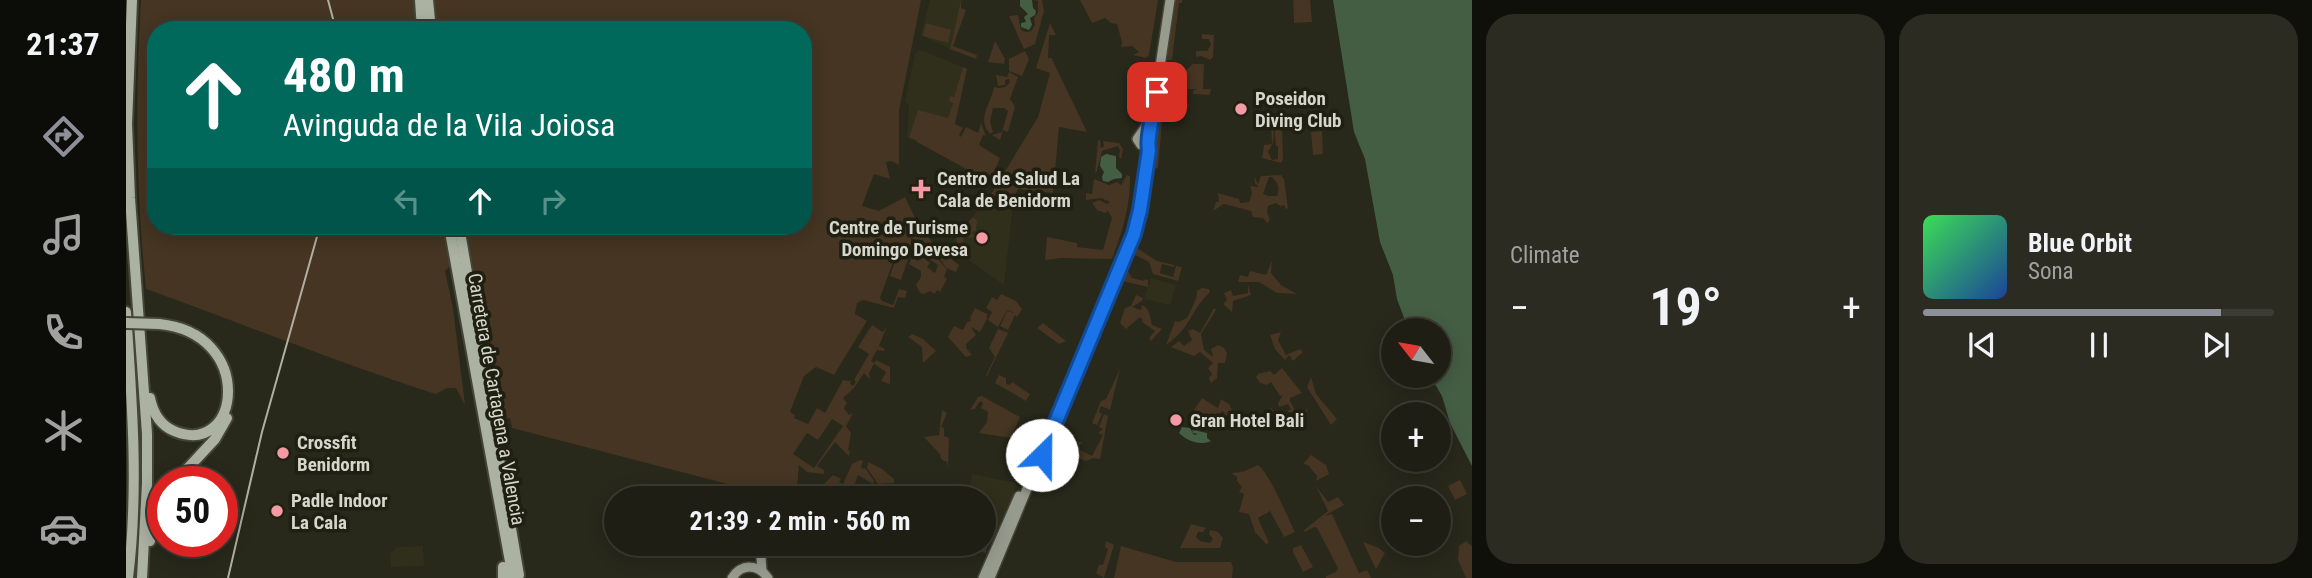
<!DOCTYPE html>
<meta charset="utf-8">
<style>
:root{--surface:#1e1e14;--page:#2b2b22;--text:#f1f3f6;--muted:#a1a2a0;--line:#3c3c34;--accent:#8c9099}
body{margin:0;font-family:"Roboto Condensed",sans-serif;background:var(--page);color:var(--text);height:100vh;display:flex;flex-direction:column;font-size:26px;white-space:nowrap}
*{box-sizing:border-box;margin:0}
p{font-size:23px;color:var(--muted)}
.icon{flex:none;width:38px;height:38px;fill:none;stroke:currentColor;stroke-width:2;stroke-linecap:round;stroke-linejoin:round}
.map{position:relative;flex:1;overflow:hidden}
.sheet{display:flex;flex-direction:column;gap:14px;padding:14px;background:#10100b;width:840px}
.sheet>*{flex:none}
.top-card{position:absolute;left:21px;top:21px;width:665px;height:214px;border-radius:28px;box-shadow:0 4px 18px #0003,0 0 0 2px var(--line);background:#00695c;color:#fff;overflow:hidden}
.needle{width:46px;rotate:301deg}
.tools{position:absolute;left:1255px;top:318px;display:grid;gap:14px}
.tools a{display:grid;place-items:center;width:70px;height:70px;border-radius:50%;background:var(--surface);box-shadow:0 4px 18px #0003,0 0 0 2px var(--line);font-size:35px}
.speed{position:absolute;left:21px;top:466px;display:flex;gap:14px;font-size:35px;font-weight:700;text-align:center}
.speed>*{display:grid;place-content:center;width:91px;height:91px;border-radius:50%;background:var(--surface);box-shadow:0 4px 18px #0003,0 0 0 2px var(--line);line-height:1}
.speed .limit{border:10px solid #d22;background:#fff;color:#111}
.pin{position:absolute;display:grid;place-items:center;width:60px;height:60px;color:#fff;margin:-30px;border-radius:14px;box-shadow:0 4px 10px #0006}
.me{position:absolute;width:77px;margin:-38px;rotate:23deg;stroke-linejoin:round;filter:drop-shadow(0 0 5px #0008)}
.turn{display:flex;align-items:center;gap:24px;height:147px;padding:0 21px;font-size:32px}
.turn .icon{width:91px;height:91px;stroke-width:2.5}
.turn b{display:block;font-size:49px;line-height:60px}
.lanes{display:flex;align-items:center;height:66px;padding:0 21px;background:#0003;justify-content:center;gap:35px;direction:ltr}
.lanes .off{opacity:.35}
.big{font-size:52px;font-weight:700;line-height:1.1}
.sheet .widget{flex:1;display:flex;flex-direction:column;justify-content:center;gap:10px;min-width:0;padding:0 24px;border-radius:28px;background:var(--page)}
.song{display:flex;align-items:center;gap:21px}
.cover{width:84px;height:84px;border-radius:10px;background:linear-gradient(135deg,hsl(130 70% 55%),hsl(220 70% 35%))}
.played{height:7px;border-radius:4px;background:linear-gradient(90deg,var(--accent) 85%,var(--line) 85%)}
.keys{display:flex;justify-content:space-around;direction:ltr}
.heat{display:flex;justify-content:space-between;align-items:center;font-size:38px;direction:ltr}
.sheet .tiles{flex:1;display:grid;gap:14px;grid-template-columns:repeat(2,1fr)}
.trip{position:absolute;left:478px;top:486px;width:392px;height:70px;border-radius:35px;background:var(--surface);box-shadow:0 4px 18px #0003,0 0 0 2px var(--line);font-weight:700;line-height:70px;text-align:center}
main{display:flex;flex:1;min-height:0}
.menu{display:flex;flex-direction:column;width:126px;justify-content:space-around;align-items:center;background:#0c0c08;color:var(--muted)}
.menu .icon{width:49px;height:49px}
.menu .on{color:var(--accent)}
.menu b{font-size:32px;color:var(--text)}
.map>svg:first-child{display:block}
.built{fill:#302f1b}
.green{fill:#453522;fill-rule:evenodd}
.water{fill:#445e44}
.lines{fill:none;stroke-linecap:round;stroke-linejoin:round}
.major-casing{stroke:#444437;stroke-width:12}
.highway-casing{stroke:#444437;stroke-width:14}
.major{stroke:#969b8e;stroke-width:9}
.highway{stroke:#abb2a2;stroke-width:10}
.tram{stroke:#afafa5;stroke-width:2}
.highway-bridge-casing{stroke:#444437;stroke-width:14;stroke-linecap:butt}
.highway-bridge{stroke:#abb2a2;stroke-width:10}
.route-casing{stroke:#114b97;stroke-width:18}
.route{stroke:#1a73e8;stroke-width:12}
.poi-dot{fill:#f49aa2;stroke:#1f1f12;stroke-width:2.5}
.labels{text-anchor:middle;stroke-width:7;stroke-linejoin:round;paint-order:stroke}
.poi-label{font-size:19px;font-weight:bold;fill:#d6d6cd;stroke:#1f1f12;text-anchor:start}
.street-label{font-size:19px;fill:#d6d6cd;stroke:#1f1f12}
</style>
<main>
<nav class="menu">
<b>21:37</b>
<svg class="icon on" aria-label="directions" viewBox="0 0 24 24"><path d="M12 3l9 9-9 9-9-9zM9 14v-3h6M13 9l2 2-2 2"/></svg>
<svg class="icon" aria-label="music" viewBox="0 0 24 24"><path d="M9 18V5l10-2v13"/><circle cx="6" cy="18" r="3"/><circle cx="16" cy="16" r="3"/></svg>
<svg class="icon" aria-label="phone" viewBox="0 0 24 24"><path d="M5 4h4l2 5-3 2q2 4 5 5l2-3 5 2v4C11 20 4 13 5 4z"/></svg>
<svg class="icon" aria-label="climate" viewBox="0 0 24 24"><path d="M12 3v18M4 7l16 10M4 17L20 7"/></svg>
<svg class="icon" aria-label="car" viewBox="0 0 24 24"><path d="M5 17H2v-5l4-1 3-4h7l3 4 3 1v5h-3M9 17h6M6 11h13"/><circle cx="7" cy="17" r="2"/><circle cx="17" cy="17" r="2"/></svg>
</nav>
<div class="map">
<svg width="1346" height="578" viewBox="0 0 1346 578">
<rect width="100%" height="100%" fill="#28281b"/>
<g class="built">
<path d="M804,0H836L824,49L795,35Z"/>
<path d="M792,51H798L837,67L812,153L781,137L783,105L779,101L789,54Z"/>
<path d="M871,186L888,196L878,285L828,250L825,244Z"/>
<path d="M1025,278L1050,285L1044,305L1018,299Z"/>
<path d="M846,474L890,483L887,500L879,521L870,532L858,531V499H841Z"/>
<path d="M297,546L298,566L265,567L264,554L271,547Z"/>
</g>
<g class="green">
<path d="M15,0H795L773,111V165L765,161L760,162L764,179L748,174L736,206L753,211L779,197L793,226L813,250L808,254L796,243L785,238V241L800,250L798,256L781,244L776,250L772,248L754,298L756,301L767,305L773,289L781,291L779,298L772,297L768,308L737,300L731,303L729,314L741,321L708,375L690,367L678,376L664,412L669,415L668,418L682,424L691,408L699,413L717,380L725,381L724,384L727,386L730,382L728,380L743,354L732,347L746,325L757,332L761,326L753,346L759,349L758,351L751,350L745,361L748,363L750,360L764,367V384L755,381L760,372L748,364L743,373L744,379L738,373L728,388L717,398L721,403L718,408L723,415L727,413L720,426L725,433L722,450L724,451L723,456L709,442L691,466L698,470V474L681,472L673,465L670,499H659L386,428L384,418L376,420L343,249L319,271L327,308L339,405L330,388H321L310,394L303,392C207,361 115,323 20,289C10,192 9,97 15,0ZM30,30H677V226H30ZM706,419L717,426L688,468L667,454L681,433L692,440Z"/>
<path d="M835,0V8L840,10L827,46L851,55L850,59L824,49Z"/>
<path d="M908,0H916L918,11L909,44L898,49L883,16L892,15L895,30L900,32L905,31L909,25L908,18L912,12V1Z"/>
<path d="M954,0H1032L1023,55L1020,58L1007,55L1013,52L1006,46L995,47L996,42L991,24L985,23L979,18L966,23Z"/>
<path d="M1047,0H1056V3H1053L1046,60H1041Z"/>
<path d="M1167,0H1184L1186,22L1168,23Z"/>
<path d="M800,23L825,30L822,43L797,36Z"/>
<path d="M924,23L930,35H923L922,58H926L927,39L926,59L961,132L933,127L927,193L892,189L888,196L879,191L872,190C870,197 862,206 854,208L866,193L912,117L924,73L910,68Z"/>
<path d="M1076,34L1088,35L1087,58H1085V60L1075,56L1070,57V51H1081L1085,45L1083,39H1076Z"/>
<path d="M869,41L879,59L878,64L862,62Z"/>
<path d="M899,51L903,59L896,76L883,71V59Z"/>
<path d="M1067,64H1078L1077,89H1085L1084,95L1067,94V91L1071,89H1059L1060,70Z"/>
<path d="M837,67L841,69L829,124L837,128L833,135L835,137L840,127L852,133L855,123L860,136L857,135L853,145L874,158L864,182L791,142V140L783,138L792,110L822,118L827,103L823,101L824,96L828,97Z"/>
<path d="M883,72L892,77L884,99L889,107L882,132L877,130L874,140L866,135L876,132L882,111L878,108H867L864,122L867,132L864,134C850,118 865,104 868,87C875,89 880,88 884,82L883,79L879,80V85L872,86L870,75L881,77Z"/>
<path d="M1034,90H1039L1032,168L1022,170Z"/>
<path d="M1145,125C1150,134 1148,143 1142,152L1146,160L1152,159V146H1150L1148,125L1156,126L1157,160L1155,163L1136,158L1138,145L1146,144Z"/>
<path d="M1196,131L1197,154L1187,155L1185,132Z"/>
<path d="M972,140H974L975,148L978,146L977,141L993,143L997,149L995,159L993,157L994,150L992,146L976,151L971,171L969,173Z"/>
<path d="M1001,175L1004,176C1005,204 996,233 986,259L935,258L919,260L921,237L951,243V247L977,250L986,218L982,211L979,213L971,210L966,203L973,200L981,204L984,202L975,198L960,200V193L966,194L968,179L983,185L991,182L995,185Z"/>
<path d="M1155,175L1158,179L1162,208L1160,209L1158,205L1154,206L1150,203L1142,206L1141,212L1144,220L1141,223L1137,218L1127,217L1125,211L1098,204L1087,211L1090,202H1093L1092,193L1113,199L1114,203L1123,202L1126,193L1124,186L1133,187L1129,183L1128,176L1132,184L1135,176ZM1143,177H1146C1152,183 1154,187 1151,196H1142L1137,194Z"/>
<path d="M1021,178L1027,180L1022,217L1011,248L1031,261L1048,265V267L1036,264L1034,273L1047,277L1050,266L1056,267L1052,281L1027,274L1023,262L1009,255L1002,271L1006,278L1018,281L1019,279L1022,280V287L996,281L992,276C1011,247 1015,212 1021,178Z"/>
<path d="M847,217L851,220L850,231H847L846,234L849,235V238L838,237L836,249H830L831,235Z"/>
<path d="M816,252L833,265L830,272L820,268L812,256Z"/>
<path d="M802,254L813,260L821,270L818,276L821,279L814,292L811,290L809,294L804,291L798,294L794,293L790,285L795,277V271L783,264L786,257L792,261L795,256L804,263L801,267L809,273L812,265L800,257Z"/>
<path d="M771,255L782,259L775,280L764,276Z"/>
<path d="M1146,260L1145,273L1155,285L1171,294L1151,293L1133,282H1112L1114,275L1122,277L1124,271L1140,275Z"/>
<path d="M1122,285L1125,295L1107,301L1106,312L1097,304L1101,300L1098,293L1105,290L1107,296L1122,293Z"/>
<path d="M1076,288L1083,289L1084,292C1064,311 1065,328 1040,345L1049,321L1053,322L1061,318C1065,309 1071,300 1071,291Z"/>
<path d="M875,294L890,301L896,309L891,317L889,315L882,330L874,326L881,311L889,313L881,310L872,327L862,320L866,312L860,308L866,297L871,300Z"/>
<path d="M1010,295L1017,298L1016,301L1006,307L1015,310L1016,305C1024,308 1024,318 1026,325L1036,329L1025,341L1023,338L1029,331L1016,322L1017,320L1014,317L1000,329L994,323L999,308L1005,306Z"/>
<path d="M849,308L861,314V319L854,332L845,327L850,335L840,344V348L846,355L840,357L822,337L828,326L837,330L841,322L845,321L844,318Z"/>
<path d="M1088,308L1090,310L1075,334L1078,350L1087,357L1085,349L1092,345L1098,348L1101,353L1099,363H1092L1091,378L1085,383L1083,378L1086,374L1082,368L1087,363L1074,352L1068,356L1045,347L1053,341L1058,346L1066,340L1062,331L1067,329L1074,333Z"/>
<path d="M917,323L940,341L933,344L911,328Z"/>
<path d="M872,329L882,333L861,376L860,375L869,357L863,348Z"/>
<path d="M1155,332L1152,340L1160,355L1174,349L1177,352L1167,361L1163,355L1159,360L1149,349L1144,335Z"/>
<path d="M786,334L797,339L810,351L797,363L796,347L782,337Z"/>
<path d="M1156,368L1176,393L1164,398V401L1170,412H1161L1165,409L1162,404L1153,407L1152,403L1157,395L1154,396L1145,382L1141,385L1134,383L1130,377L1132,374L1144,371L1148,375Z"/>
<path d="M994,369L984,410L975,406L973,412L976,414L971,425L966,423L975,401L980,399Z"/>
<path d="M873,375L880,378V384L884,385L886,382L904,394L900,401L869,383Z"/>
<path d="M1185,377L1190,394L1211,419L1205,425L1181,387Z"/>
<path d="M856,396L894,417L885,438L853,433L861,422L862,412L855,408L857,403L854,401L849,409L844,410L852,397Z"/>
<path d="M1076,398L1092,408L1095,399L1103,404L1106,410L1098,419L1096,418L1099,413L1096,411L1088,423L1068,410Z"/>
<path d="M1143,407L1148,411L1151,410C1160,419 1173,417 1182,408L1179,416L1154,422L1151,420Z"/>
<path d="M816,410L821,413L815,427L818,428V436L823,438L822,468L821,462L815,459L814,454L798,437L813,435Z"/>
<path d="M978,414L982,416L974,459L967,458L960,461L946,456L953,442H957L953,446L954,450L966,456L977,435L972,433L977,429L973,427Z"/>
<path d="M1185,455L1200,465L1203,474L1190,481L1191,476L1182,465L1177,464Z"/>
<path d="M734,460L737,461L735,468L740,469L748,481L747,484L732,475L727,489L747,495L753,489L761,499H706V494L709,491L706,488L698,494L695,493L697,485L707,475L715,479L713,482L717,484L726,464Z"/>
<path d="M742,462L756,469L768,479V483L752,484L741,468Z"/>
<path d="M1132,465C1144,474 1161,516 1169,532L1158,537L1144,511L1132,518L1143,543L1140,544L1129,532L1123,514L1113,512L1118,494L1113,492L1116,487L1111,481V477L1105,473L1116,472Z"/>
<path d="M1334,480L1341,494L1329,500L1322,486Z"/>
<path d="M764,484H774L782,499H763L752,486Z"/>
<path d="M1190,486L1202,502L1212,497L1218,505L1198,516L1206,514L1233,573L1241,570L1245,578H1200V576L1210,572L1212,568L1191,528L1188,527L1179,532L1178,530L1202,511Z"/>
<path d="M1065,524L1080,528L1077,532H1072L1070,537L1074,541L1084,543L1087,539L1083,534L1084,530L1092,532L1097,538L1094,548H1054Z"/>
<path d="M858,538L862,540L860,553L827,544H858Z"/>
<path d="M980,541L988,545L978,578L970,573L973,565H977L982,549L979,547Z"/>
<path d="M1340,541L1346,546V578H1340L1332,560L1333,546Z"/>
<path d="M1237,542L1253,548L1259,553L1250,569Z"/>
<path d="M1175,545L1187,567L1177,572L1167,552V548Z"/>
<path d="M995,546L1050,562H1105L1107,568L1106,578H988Z"/>
</g>
<g class="water">
<path d="M894,0H906L907,8L910,11L909,15L904,18L906,25L903,30L895,27V23L900,22L898,17L902,14L894,6Z"/>
<path d="M1207,0H1346V466L1324,423L1316,396L1304,376H1312V331H1283L1271,299L1267,275L1254,242L1239,159L1228,132Z"/>
<path d="M980,154L990,156V168L996,174V178L988,179L982,182L977,181L976,177L978,172L974,166L975,157Z"/>
<path d="M1056,427L1064,428L1068,435L1072,434L1067,433L1066,429L1069,428L1072,431L1081,433V438L1085,441C1074,446 1061,441 1053,433Z"/>
</g>
<g class="lines">
<defs>
<g id="major">
<path d="M1021,143L1015,145L1011,139L1020,126L1022,116"/>
<path d="M905,467L918,435"/>
<path d="M636,571L635,557L637,544"/>
<path d="M606,578C616,563 632,564 642,578"/>
<path d="M857,578L893,496"/>
<path d="M864,578L1010,226L1044,0"/>
</g>
<g id="highway">
<path d="M6,0L1,124L4,198L21,434V483L16,578"/>
<path d="M294,0L296,30"/>
<path d="M302,0L305,30"/>
<path d="M323,226L387,578"/>
<path d="M333,226L393,575"/>
<path d="M0,312C6,401 13,489 2,578"/>
<path d="M24,398C27,413 34,425 48,431C115,459 130,333 33,324"/>
<path d="M50,481L89,439L101,418"/>
<path d="M24,541L37,503"/>
<path d="M377,567V578"/>
</g>
</defs>
<use href="#major" class="major-casing"/>
<use href="#highway" class="highway-casing"/>
<use href="#major" class="major"/>
<use href="#highway" class="highway"/>
<g class="tram">
<path d="M202,0L210,30"/>
<path d="M102,578L136,432L194,226"/>
</g>
<defs>
<path id="highway-bridge" d="M0,323L33,324"/>
</defs>
<use href="#highway-bridge" class="highway-bridge-casing"/>
<use href="#highway-bridge" class="highway-bridge"/>
</g>
<g class="lines">
<defs>
<path id="route" d="M916,455L1008,234L1014,210L1023,150C1020,139 1029,106 1031,92"/>
</defs>
<use href="#route" class="route-casing"/>
<use href="#route" class="route"/>
</g>
<g class="poi-dot">
<circle cx="1115" cy="109" r="7"/>
<path d="M791.5 178.5h7v7h7v7h-7v7h-7v-7h-7v-7h7z"/>
<circle cx="856" cy="238" r="7"/>
<circle cx="1050" cy="420" r="7"/>
<circle cx="157" cy="453" r="7"/>
<circle cx="151" cy="511" r="7"/>
</g>
<g class="labels">
<g class="poi-label">
<text x="1129" y="105">Poseidon<tspan x="1129" dy="22">Diving Club</tspan></text>
<text x="811" y="185">Centro de Salud La<tspan x="811" dy="22">Cala de Benidorm</tspan></text>
<text x="842" y="234" text-anchor="end">Centre de Turisme<tspan x="842" dy="22">Domingo Devesa</tspan></text>
<text x="1064" y="427">Gran Hotel Bali</text>
<text x="171" y="449">Crossfit<tspan x="171" dy="22">Benidorm</tspan></text>
<text x="165" y="507">Padle Indoor<tspan x="165" dy="22">La Cala</tspan></text>
</g>
<g class="street-label">
<text transform="translate(371 399) rotate(80)" y="7">Carretera de Cartagena a Valencia</text>
</g>
</g>
</svg>
<div class="tools">
<a><svg class="needle" viewBox="-14 -14 28 28"><path d="M0-13l5 13h-10z" fill="#e53935"/><path d="M0 13l5-13h-10z" fill="#a1a2a0"/></svg></a>
<a>+</a>
<a>−</a>
</div>
<div class="speed"><div class="limit">50</div></div>
<div class="pin" style="left:1031px;top:92px;background:#d93025"><svg class="icon" aria-label="arrive" viewBox="0 0 24 24"><path d="M6 21V4h12l-3 4 3 4H6"/></svg></div>
<svg class="me" style="left:916px;top:455px" viewBox="-20 -20 40 40"><circle r="19" fill="#fff"/><path d="M0-13L10 11 0 6-10 11z" fill="#1a73e8"/></svg>
<div class="trip">21:39 · 2 min · 560 m</div>
<div class="top-card">
<div class="turn"><svg class="icon" aria-label="ahead" viewBox="0 0 24 24"><path d="M12 20V5M6 11l6-6 6 6"/></svg><div><b>480 m</b>Avinguda de la Vila Joiosa</div></div>
<div class="lanes"><svg class="icon off" aria-label="left" viewBox="0 0 24 24"><path d="M17 20v-9H6M10 6l-5 5 5 5"/></svg><svg class="icon" aria-label="ahead" viewBox="0 0 24 24"><path d="M12 20V5M6 11l6-6 6 6"/></svg><svg class="icon off" aria-label="right" viewBox="0 0 24 24"><path d="M7 20v-9h11M14 6l5 5-5 5"/></svg></div>
</div>
</div>
<section class="sheet">
<div class="tiles">
<div class="widget"><p>Climate</p>
<div class="heat"><a>−</a><b class="big">19°</b><a>+</a></div>
</div>
<div class="widget">
<div class="song"><i class="cover"></i><div><b>Blue Orbit</b><p>Sona</p></div></div>
<div class="played"></div>
<div class="keys"><svg class="icon" aria-label="previous" viewBox="0 0 24 24"><path d="M18 5L8 12l10 7zM5 5v14"/></svg><svg class="icon" aria-label="pause" viewBox="0 0 24 24"><path d="M8 5v14M16 5v14"/></svg><svg class="icon" aria-label="next" viewBox="0 0 24 24"><path d="M6 5l10 7-10 7zM19 5v14"/></svg></div>
</div>
</div>
</section>
</main>
